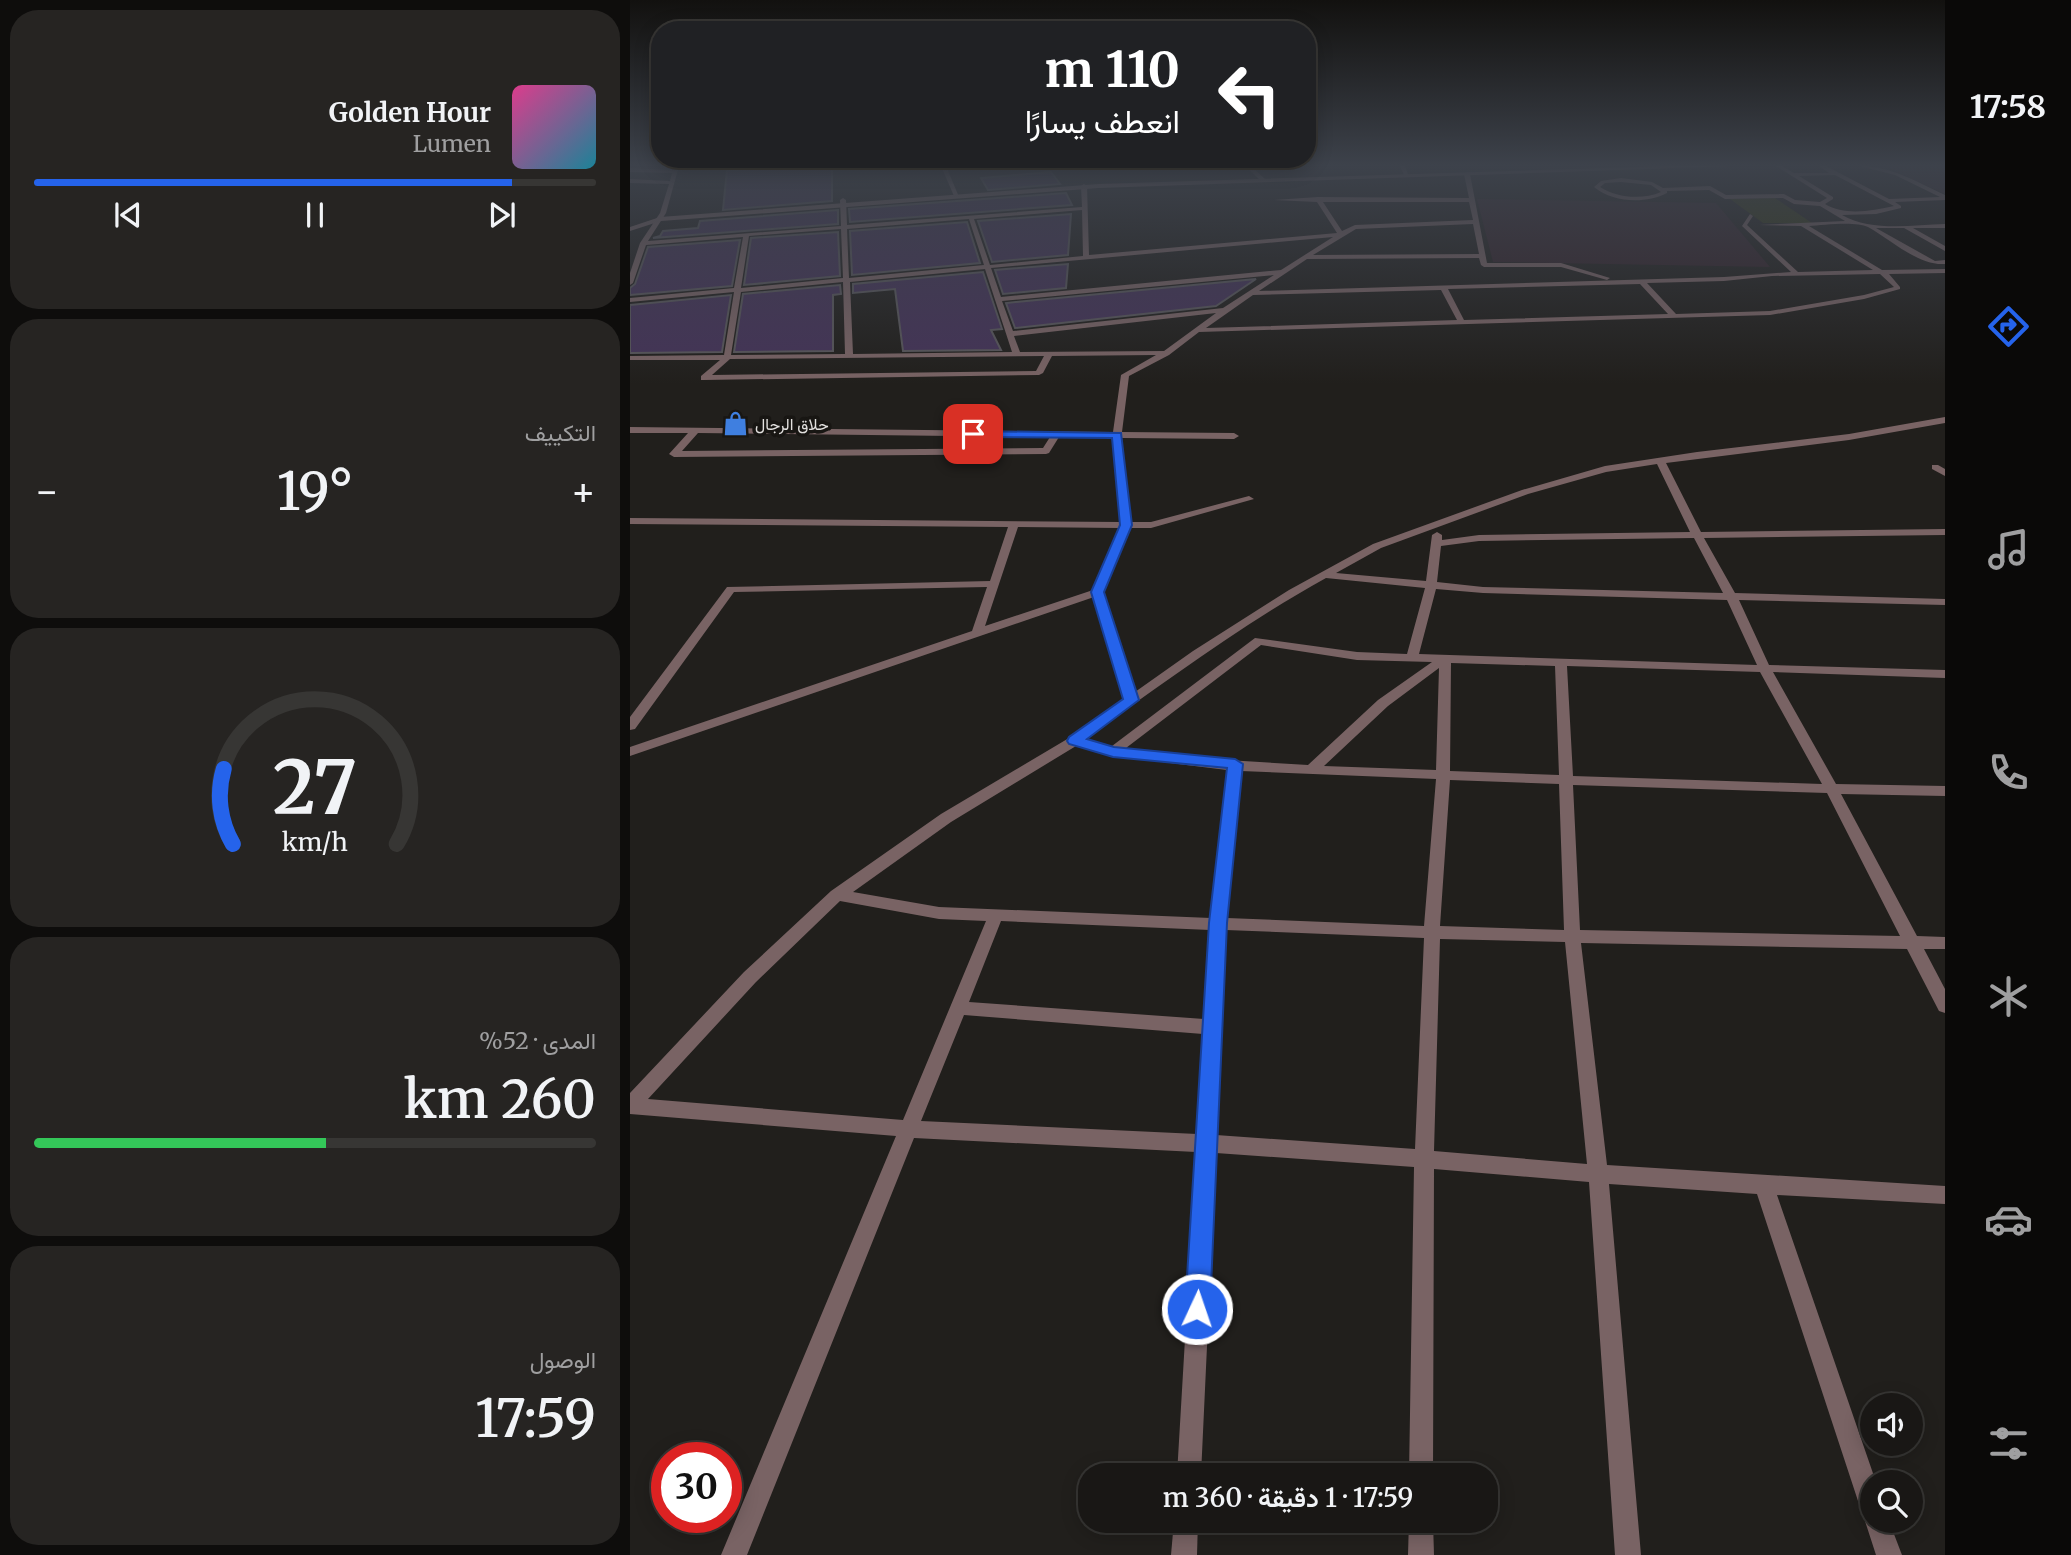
<!DOCTYPE html>
<html lang="ar">
<meta charset="utf-8">
<style>
:root{--surface:#191715;--page:#262422;--text:#f1f3f6;--muted:#9f9fa0;--line:#373634;--accent:#2563eb}
body{margin:0;font-family:Merriweather,Vazirmatn,serif;background:var(--page);color:var(--text);direction:rtl;height:100vh;display:flex;flex-direction:column;font-size:26px;white-space:nowrap}
*{box-sizing:border-box;margin:0}
p{font-size:23px;color:var(--muted)}
.icon{flex:none;width:38px;height:38px;fill:none;stroke:currentColor;stroke-width:2;stroke-linecap:round;stroke-linejoin:round}
.map{position:relative;flex:1;overflow:hidden;direction:ltr}
.sheet{display:flex;flex-direction:column;gap:10px;padding:10px;background:#0e0d0c;width:630px}
.sheet>*{flex:none}
.hud{position:absolute;left:21px;top:21px;width:665px;height:147px;border-radius:28px;box-shadow:0 4px 18px #0003,0 0 0 2px var(--line);direction:rtl;background:#202124;color:#fff;overflow:hidden}
.fabs{position:absolute;left:1230px;top:1393px;display:grid;gap:14px}
.fabs a{display:grid;place-items:center;width:63px;height:63px;border-radius:50%;background:var(--surface);box-shadow:0 4px 18px #0003,0 0 0 2px var(--line);font-size:35px}
.speed{position:absolute;left:21px;top:1442px;display:flex;gap:14px;font-size:35px;font-weight:700;text-align:center}
.speed>*{display:grid;place-content:center;width:91px;height:91px;border-radius:50%;background:var(--surface);box-shadow:0 4px 18px #0003,0 0 0 2px var(--line);line-height:1}
.speed .limit{border:10px solid #d22;background:#fff;color:#111}
.pin{position:absolute;display:grid;place-items:center;width:60px;height:60px;color:#fff;margin:-30px;border-radius:14px;box-shadow:0 4px 10px #0006}
.me{position:absolute;width:77px;margin:-38px;rotate:3deg;stroke-linejoin:round;filter:drop-shadow(0 0 5px #0008)}
.turn{display:flex;align-items:center;gap:24px;height:147px;padding:0 21px;font-size:32px}
.turn .icon{width:91px;height:91px;stroke-width:2.5}
.turn b{display:block;font-size:49px;line-height:60px}
.big{font-size:52px;font-weight:600;line-height:1.1}
.sheet .card{flex:1;display:flex;flex-direction:column;justify-content:center;gap:10px;min-width:0;padding:0 24px;border-radius:28px;background:var(--page)}
.sheet .dial{align-items:center;gap:0}
.dial svg{height:182px;overflow:visible;fill:none;stroke:var(--line);stroke-width:7;stroke-linecap:round;text-anchor:middle}
.dial text{fill:var(--text);stroke:none}
.song{display:flex;align-items:center;gap:21px}
.cover{width:84px;height:84px;border-radius:10px;background:linear-gradient(135deg,hsl(330 70% 55%),hsl(190 70% 35%))}
.played{height:7px;border-radius:4px;background:linear-gradient(90deg,var(--accent) 85%,var(--line) 85%)}
.keys{display:flex;justify-content:space-around;direction:ltr}
.heat{display:flex;justify-content:space-between;align-items:center;font-size:38px;direction:ltr}
.charge{height:10px;border-radius:5px;background:linear-gradient(90deg,#34c759 52%,var(--line) 0)}
.trip{position:absolute;left:448px;top:1463px;width:420px;height:70px;border-radius:28px;background:var(--surface);box-shadow:0 4px 18px #0003,0 0 0 2px var(--line);font-weight:600;line-height:70px;text-align:center;direction:rtl}
main{display:flex;flex:1;min-height:0}
.tab-bar{display:flex;flex-direction:column;width:126px;justify-content:space-around;align-items:center;background:#0a0908;color:var(--muted)}
.tab-bar .icon{width:49px;height:49px}
.tab-bar .selected{color:var(--accent)}
.tab-bar b{font-size:32px;color:var(--text)}
.map>svg:first-child{display:block}
.education{fill:#322128}
.green{fill:#333812}
.building{fill:#443357;stroke:#58565a;stroke-width:2}
.lines{fill:none;stroke-linecap:round;stroke-linejoin:round}
.minor{fill:#796364;fill-rule:evenodd}
.tertiary{fill:#796364;fill-rule:evenodd}
.route{fill:#2563eb;stroke:#184099;stroke-width:2}
.labels{text-anchor:middle;stroke-width:7;stroke-linejoin:round;paint-order:stroke}
.far-poi-label{font-size:16px;fill:#e3e1df;stroke:#181613;text-anchor:start}
</style>
<main>
<nav class="tab-bar">
<b>17:58</b>
<svg class="icon selected" aria-label="directions" viewBox="0 0 24 24"><path d="M12 3l9 9-9 9-9-9zM9 14v-3h6M13 9l2 2-2 2"/></svg>
<svg class="icon" aria-label="music" viewBox="0 0 24 24"><path d="M9 18V5l10-2v13"/><circle cx="6" cy="18" r="3"/><circle cx="16" cy="16" r="3"/></svg>
<svg class="icon" aria-label="phone" viewBox="0 0 24 24"><path d="M5 4h4l2 5-3 2q2 4 5 5l2-3 5 2v4C11 20 4 13 5 4z"/></svg>
<svg class="icon" aria-label="climate" viewBox="0 0 24 24"><path d="M12 3v18M4 7l16 10M4 17L20 7"/></svg>
<svg class="icon" aria-label="car" viewBox="0 0 24 24"><path d="M5 17H2v-5l4-1 3-4h7l3 4 3 1v5h-3M9 17h6M6 11h13"/><circle cx="7" cy="17" r="2"/><circle cx="17" cy="17" r="2"/></svg>
<svg class="icon" aria-label="filters" viewBox="0 0 24 24"><path d="M4 7h16M4 17h16"/><circle cx="9" cy="7" r="2"/><circle cx="15" cy="17" r="2"/></svg>
</nav>
<div class="map">
<svg width="1315" height="1555" viewBox="0 0 1315 1555">
<rect width="100%" height="100%" fill="#211f1c"/>
<g class="education">
<path d="M1254,166H1315V194Z"/>
<path d="M847,199L1086,203L1140,267L863,262Z"/>
</g>
<path class="green" d="M1145,198L1182,223H1133L1100,199Z"/>
<g class="building">
<path d="M202,166V201L93,210L97,170Z"/>
<path d="M421,172L430,184L358,190L351,178Z"/>
<path d="M436,193L442,205L220,222L219,209Z"/>
<path d="M208,210V224L23,238L30,236L33,231L68,228L70,221Z"/>
<path d="M441,214L438,255L362,262L348,221Z"/>
<path d="M337,222L350,263L222,275L220,231Z"/>
<path d="M208,232L210,276L114,285L121,238Z"/>
<path d="M110,240L102,286L0,295V288L5,284L18,247Z"/>
<path d="M438,264L436,288L373,294L365,270Z"/>
<path d="M353,272L372,329L361,330L371,350L273,351L265,289L223,293V284Z"/>
<path d="M626,279L586,306L385,328L376,303Z"/>
<path d="M210,285L211,294L203,295V351L104,352L113,294Z"/>
<path d="M101,295L92,352L0,353V305Z"/>
</g>
<g class="lines">
<g class="minor">
<path d="M44,166H49L36,213L18,241L211,226L210,200L213,198L216,200L217,225L452,207L451,186L454,184L457,186L459,255L707,233L687,202L644,200L688,197L839,198L834,174L837,172L840,174L857,263H931L980,278L977,280L931,267H854L851,265L849,258L677,259L629,291L1094,277L1161,272L1112,226L1120,214L1123,216L1117,225L1168,272L1243,270L1171,226L1129,225L1215,221L1190,206L1164,204L1153,198L1095,199L1079,190L1037,191V193C1015,204 984,203 964,187L971,181L991,178L1022,182L1033,188L1080,186L1096,195L1154,194L1165,200L1190,202L1197,198L1146,166H1152L1164,173H1199L1189,166H1196L1259,199L1310,197L1265,175L1230,166C1261,166 1287,182 1315,195V200L1265,202L1271,206V208L1246,214L1212,215C1241,232 1282,225 1315,224V228H1283L1315,246V251L1274,228H1246L1305,261L1315,260V264C1288,266 1260,239 1238,227C1226,221 1193,225 1179,226L1252,270L1315,269V273L1259,274L1270,287V289L1234,299L1140,315L569,332L539,355L499,376L492,432L604,433L609,436L604,439L492,438L501,522H521L619,496L624,499L521,528H500L474,592L505,692L563,651L659,590L743,544L892,490L975,466L1067,452L1219,434L1315,417V423L1219,440L1036,463L1071,532L1315,529V535L1074,538L1105,593L1315,599V605L1109,600L1139,665L1315,670V678L1143,672L1206,784L1315,786V796L1211,794L1287,936L1315,937V949H1294L1315,989V1013L1309,1011L1277,949L951,943L977,1165L1315,1186V1204L1147,1195L1246,1482H1242V1521H1259L1272,1555H1246L1235,1521L1236,1517L1233,1516L1230,1507L1127,1194L979,1184L1011,1555H985L959,1182L804,1169L803,1475H779L784,1167L586,1153L571,1475H547L566,1152L284,1138L117,1555H91L266,1136L0,1114V1093L114,972L201,891L311,814L439,738L494,699L464,597L0,756V747L342,631L357,587L104,592L5,729L0,730V717L97,587L360,581L378,527L0,524V518L491,522L483,438L429,437L419,453L416,454L44,457L39,454L58,433H0V427L483,432L491,375L526,355L422,356L413,373L409,375L74,380H71V376L90,360H0V356L94,355L104,292L0,302V298L104,288L113,237L16,245L3,283L0,285V273L10,243L30,213L39,184L0,183V179L40,181L42,173L0,172V168L43,170ZM1205,175L1264,206C1241,211 1215,216 1195,204L1203,199V197L1169,176ZM991,182L1021,185L1031,192C1012,200 987,198 970,187L975,183ZM693,202H839L843,220L725,225L712,231ZM452,210L453,256L360,265L344,219ZM339,219L354,265L219,278L217,229ZM843,224L849,254L683,255L726,229ZM211,229L213,278L111,288L119,236ZM703,237L651,270L371,297L361,268ZM355,269L382,352L223,354L220,282ZM1250,274L1264,287L1234,295L1140,311L1046,314L1017,283L1094,281L1142,276ZM644,275L593,308L383,331L372,301ZM213,282L215,354L101,355L111,292ZM1010,284L1038,314L834,320L818,289ZM811,290L827,320L576,328L623,295ZM586,313L534,351L390,352L384,336ZM414,356L406,371L82,375L100,359ZM68,433L420,437L413,448L52,451ZM1027,464L1060,532L849,535L812,540V535L807,532L802,535L796,581L706,573L751,548L898,494L976,472ZM388,527L490,528L463,590L355,626ZM1064,538L1093,593L853,587L807,582L811,546L849,541ZM696,578L795,588L777,654L727,652L625,638L482,746L455,739C534,683 611,625 696,578ZM806,589L853,593L1097,600L1127,665L789,654ZM631,645L727,660L802,662L748,700L678,765L564,758L496,748ZM821,663L925,666L929,775L820,771ZM937,666L1130,672L1192,784L943,776ZM809,668L806,770L694,766L758,706ZM446,746L483,756L597,770L581,918L309,907L223,892L321,822ZM611,771L806,779L794,926L597,918ZM820,780L929,784L934,930L810,926ZM943,785L1197,793L1270,936L950,930ZM210,901L309,919L356,921L273,1120L18,1099L126,982ZM371,921L580,930L574,1019L339,1002ZM596,930L794,938L785,1149L586,1135ZM810,939L935,942L957,1164L804,1151ZM334,1015L573,1034L567,1134L291,1121Z"/>
<path d="M311,166H316L329,197L324,196Z"/>
<path d="M615,166H621L636,180L631,181Z"/>
<path d="M770,166H775L779,177H775Z"/>
<path d="M1302,465H1308L1315,469V476L1302,469Z"/>
<path d="M544,1521H568L567,1555H541Z"/>
<path d="M779,1521H803L804,1555H778Z"/>
</g>
<path class="tertiary" d="M1040,166H1103L469,188L31,221L0,231V227L30,217L469,184Z"/>
</g>
<linearGradient id="sky" x2="0" y2="1"><stop stop-color="#12110f"/><stop offset="0.43" stop-color="#3d424b"/><stop offset="1" stop-color="#3d424b" stop-opacity="0"/></linearGradient>
<rect width="1315" height="384" fill="url(#sky)"/>
<path class="route" d="M339,431L491,433L502,525L474,592L509,700L457,739L484,747L605,759L613,764L597,923L580,1309L576,1318L567,1322L559,1318L555,1309L579,923L597,768L483,757L439,744L437,741L439,737L493,699L461,592L490,525L482,438L343,437L339,436Z"/>
<defs>
<symbol id="shop-bare" viewBox="-9 -9 18 18"><path d="M-5-2.5h2.3a2.7 3.5 0 0 1 5.4 0H5L5.5 6h-11ZM-1.5-2.5h3a1.5 2.3 0 0 0-3 0Z" fill="#3f7fe0" stroke="#181613" stroke-width="2.5" paint-order="stroke"/></symbol>
</defs>
<g fill-rule="evenodd">
<use href="#shop-bare" x="88" y="406" width="35" height="35"/>
</g>
<g class="labels">
<g class="far-poi-label">
<text x="125" y="430">حلاق الرجال</text>
</g>
</g>
</svg>
<div class="fabs">
<a><svg class="icon" aria-label="sound" viewBox="0 0 24 24"><path d="M4 9h4l5-4v14l-5-4H4zM17 9q2 3 0 6"/></svg></a>
<a><svg class="icon" aria-label="search" viewBox="0 0 24 24"><circle cx="10" cy="10" r="6"/><path d="M15 15l6 6"/></svg></a>
</div>
<div class="speed"><div class="limit">30</div></div>
<div class="pin" style="left:343px;top:434px;background:#d93025"><svg class="icon" aria-label="arrive" viewBox="0 0 24 24"><path d="M6 21V4h12l-3 4 3 4H6"/></svg></div>
<svg class="me" style="left:567px;top:1309px" viewBox="-20 -20 40 40"><circle r="17" fill="#2563eb" stroke="#fff" stroke-width="3"/><path d="M0-11L8 9 0 5-8 9z" fill="#fff"/></svg>
<div class="trip">17:59 · 1 دقيقة · 360 m</div>
<div class="hud">
<div class="turn"><svg class="icon" aria-label="left" viewBox="0 0 24 24"><path d="M17 20v-9H6M10 6l-5 5 5 5"/></svg><div><b>110 m</b>انعطف يسارًا</div></div>
</div>
</div>
<section class="sheet">
<div class="card">
<div class="song"><i class="cover"></i><div><b>Golden Hour</b><p>Lumen</p></div></div>
<div class="played"></div>
<div class="keys"><svg class="icon" aria-label="previous" viewBox="0 0 24 24"><path d="M18 5L8 12l10 7zM5 5v14"/></svg><svg class="icon" aria-label="pause" viewBox="0 0 24 24"><path d="M8 5v14M16 5v14"/></svg><svg class="icon" aria-label="next" viewBox="0 0 24 24"><path d="M6 5l10 7-10 7zM19 5v14"/></svg></div>
</div>
<div class="card"><p>التكييف</p>
<div class="heat"><a>−</a><b class="big">19°</b><a>+</a></div>
</div>
<div class="card dial"><svg viewBox="0 0 100 80">
<path d="M14 69A42 42 0 1 1 86 69"/>
<path d="M14 69A42 42 0 0 1 10 36" stroke="#2563eb"/>
<text x="50" y="56" font-size="32" font-weight="700">27</text>
<text x="50" y="72" font-size="11">km/h</text>
</svg></div>
<div class="card"><p>المدى · 52%</p><b class="big">260 km</b><div class="charge"></div></div>
<div class="card"><p>الوصول</p><b class="big">17:59</b></div>
</section>
</main>
